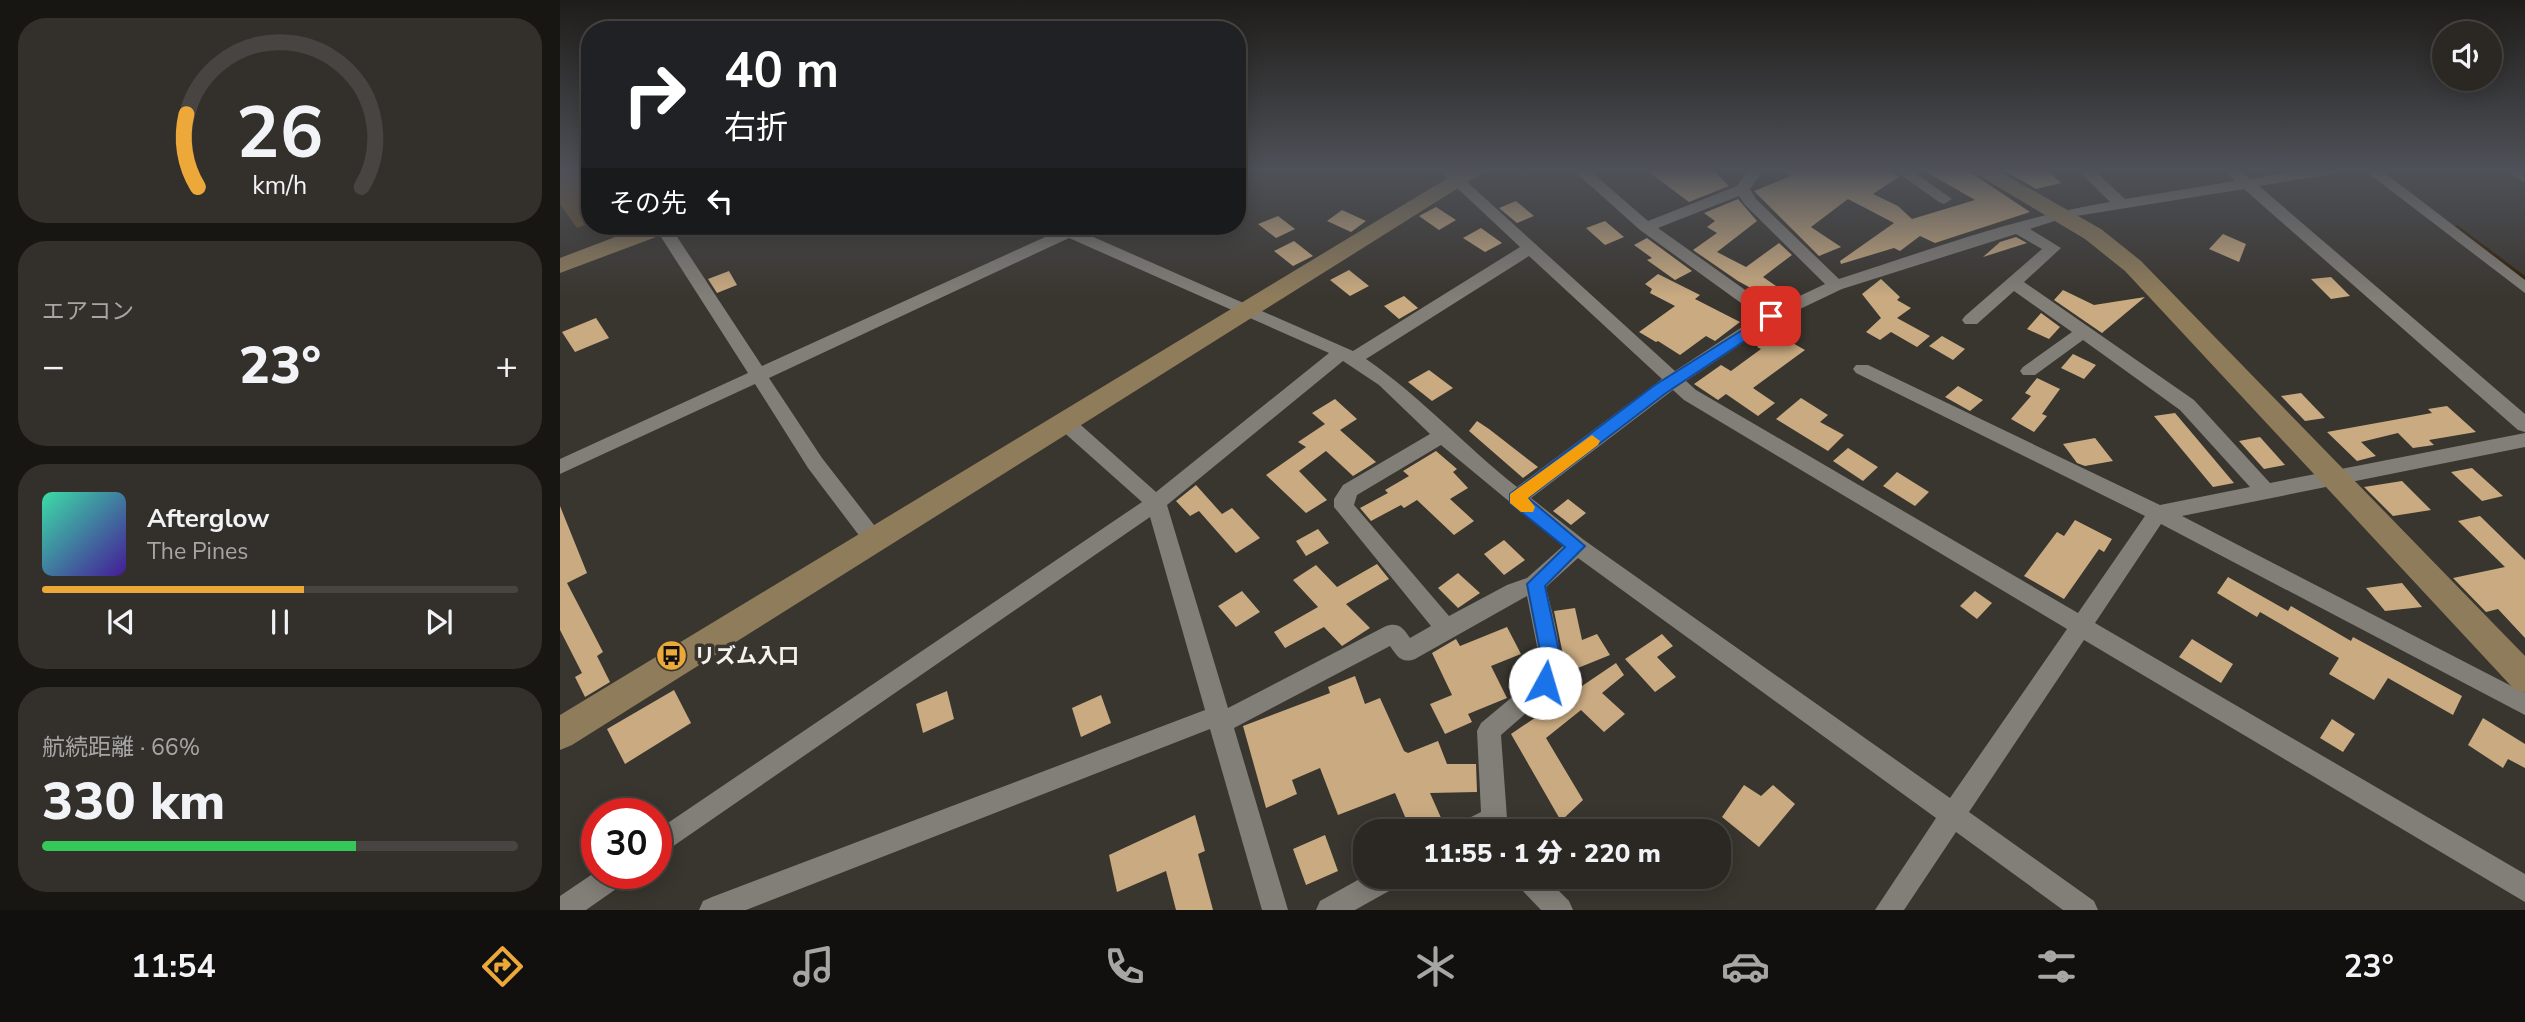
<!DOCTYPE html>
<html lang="ja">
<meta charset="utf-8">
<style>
:root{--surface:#2b2823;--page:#33302b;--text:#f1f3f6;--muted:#a6a6a6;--line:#474441;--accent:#eca93a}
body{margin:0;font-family:"Nunito Sans","Noto Sans JP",sans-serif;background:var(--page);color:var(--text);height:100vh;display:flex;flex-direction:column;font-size:26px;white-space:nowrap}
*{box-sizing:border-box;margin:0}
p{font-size:23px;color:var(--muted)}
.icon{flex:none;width:38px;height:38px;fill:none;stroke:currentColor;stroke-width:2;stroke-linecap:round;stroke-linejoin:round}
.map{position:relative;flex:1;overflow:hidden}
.drawer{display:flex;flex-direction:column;gap:18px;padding:18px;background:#181613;width:560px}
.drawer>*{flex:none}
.banner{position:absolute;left:21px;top:21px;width:665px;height:214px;border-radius:28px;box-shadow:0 4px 18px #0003,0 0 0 2px var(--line);background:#202124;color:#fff;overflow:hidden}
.fabs{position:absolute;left:1872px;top:21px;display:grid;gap:14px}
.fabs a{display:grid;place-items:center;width:70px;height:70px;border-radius:50%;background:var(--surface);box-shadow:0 4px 18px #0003,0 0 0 2px var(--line);font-size:35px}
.speed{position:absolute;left:21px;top:798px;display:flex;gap:14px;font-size:35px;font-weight:700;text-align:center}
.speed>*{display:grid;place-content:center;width:91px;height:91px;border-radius:50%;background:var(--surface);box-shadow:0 4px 18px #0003,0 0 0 2px var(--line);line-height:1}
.speed .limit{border:10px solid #d22;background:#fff;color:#111}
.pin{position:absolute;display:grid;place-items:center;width:60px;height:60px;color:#fff;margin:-30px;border-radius:14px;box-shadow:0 4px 10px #0006}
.me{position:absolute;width:77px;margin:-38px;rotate:6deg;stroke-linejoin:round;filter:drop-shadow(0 0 5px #0008)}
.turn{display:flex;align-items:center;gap:24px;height:147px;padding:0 28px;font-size:32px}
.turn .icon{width:91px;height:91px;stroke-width:2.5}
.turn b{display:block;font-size:49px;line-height:60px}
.then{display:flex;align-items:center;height:66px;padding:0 28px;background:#0003;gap:14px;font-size:26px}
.big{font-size:52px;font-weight:800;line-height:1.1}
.drawer .card{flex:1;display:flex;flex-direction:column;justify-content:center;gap:10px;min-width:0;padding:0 24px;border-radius:28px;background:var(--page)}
.drawer .dial{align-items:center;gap:0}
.dial svg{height:182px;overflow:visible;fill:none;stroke:var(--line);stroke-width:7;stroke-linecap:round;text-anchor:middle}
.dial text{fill:var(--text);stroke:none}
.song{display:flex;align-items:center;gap:21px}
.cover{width:84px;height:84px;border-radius:10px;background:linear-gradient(135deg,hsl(160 70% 55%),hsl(260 70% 35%))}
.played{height:7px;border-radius:4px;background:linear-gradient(90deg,var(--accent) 55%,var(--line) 55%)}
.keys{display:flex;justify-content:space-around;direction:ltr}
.heat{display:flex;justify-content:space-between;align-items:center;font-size:38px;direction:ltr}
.charge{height:10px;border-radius:5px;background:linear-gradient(90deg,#34c759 66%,var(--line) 0)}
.trip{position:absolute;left:793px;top:819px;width:378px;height:70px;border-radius:28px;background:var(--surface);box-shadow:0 4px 18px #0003,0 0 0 2px var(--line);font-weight:800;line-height:70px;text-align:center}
.tab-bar{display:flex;height:112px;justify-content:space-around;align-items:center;background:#11100e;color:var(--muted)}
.tab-bar .icon{width:49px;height:49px}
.tab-bar .active{color:var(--accent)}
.tab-bar b{font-size:32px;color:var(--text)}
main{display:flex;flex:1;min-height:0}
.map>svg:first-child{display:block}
.green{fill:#6c5433}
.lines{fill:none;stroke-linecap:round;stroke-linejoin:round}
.stream{stroke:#301d00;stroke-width:5}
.building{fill:#caab81}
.street{fill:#827e78;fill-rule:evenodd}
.secondary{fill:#8f7c5b;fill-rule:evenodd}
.route{fill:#1a73e8;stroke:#114b97;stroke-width:2}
.slow{fill:#f59e0b}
.labels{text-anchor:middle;stroke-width:7;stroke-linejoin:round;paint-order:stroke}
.poi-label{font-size:21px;font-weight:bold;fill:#f5f3ef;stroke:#39352f;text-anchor:start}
</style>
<main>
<section class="drawer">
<div class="card dial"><svg viewBox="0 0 100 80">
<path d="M14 69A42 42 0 1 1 86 69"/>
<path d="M14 69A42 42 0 0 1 9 37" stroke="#eca93a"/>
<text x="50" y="56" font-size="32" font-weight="700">26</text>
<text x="50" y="72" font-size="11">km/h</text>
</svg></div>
<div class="card"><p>エアコン</p>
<div class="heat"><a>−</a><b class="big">23°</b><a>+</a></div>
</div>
<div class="card">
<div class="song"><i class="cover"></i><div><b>Afterglow</b><p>The Pines</p></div></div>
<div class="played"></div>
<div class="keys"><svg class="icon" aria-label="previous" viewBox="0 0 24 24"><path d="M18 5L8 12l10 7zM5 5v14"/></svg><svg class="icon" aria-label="pause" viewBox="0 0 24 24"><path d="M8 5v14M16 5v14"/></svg><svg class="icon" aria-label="next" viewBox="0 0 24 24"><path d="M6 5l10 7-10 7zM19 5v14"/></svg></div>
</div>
<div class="card"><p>航続距離 · 66%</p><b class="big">330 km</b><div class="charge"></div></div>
</section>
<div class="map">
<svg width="1965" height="910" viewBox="0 0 1965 910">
<rect width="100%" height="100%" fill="#39352f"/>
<path class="green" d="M0,170H30V223L17,228L0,204Z"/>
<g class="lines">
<path class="stream" d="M1897,228L1965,279"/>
</g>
<g class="building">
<path d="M1086,170H1153L1169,186L1129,202Z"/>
<path d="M1222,170H1331L1339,177L1313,194L1338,206L1352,219L1415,200L1363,170H1407L1470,212L1375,243L1360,236L1340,251L1334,248L1281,264L1280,261L1334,223L1288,199L1251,227L1281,247L1259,256L1194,191L1231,176Z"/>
<path d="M1443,170H1487L1501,183L1476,189Z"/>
<path d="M1178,199L1197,221L1157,252L1186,267L1219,243L1232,255L1203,277L1232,297L1218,303L1178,281L1133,250L1157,233L1147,227L1155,221L1144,213Z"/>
<path d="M956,201L974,216L957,223L939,208Z"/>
<path d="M876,207L896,220L879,230L859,216Z"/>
<path d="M782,210L806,221L791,232L767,221Z"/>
<path d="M718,216L735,229L716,238L698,224Z"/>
<path d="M1045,221L1064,237L1045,245L1026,228Z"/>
<path d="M921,228L942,243L925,252L903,238Z"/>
<path d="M1663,234L1686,244L1679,262L1649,249Z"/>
<path d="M1456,237L1467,243L1423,257L1440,242Z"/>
<path d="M1087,238L1132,271L1115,280L1087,260L1092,258L1074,245Z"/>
<path d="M734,241L753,256L733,266L714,251Z"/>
<path d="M789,270L809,286L790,296L770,280Z"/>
<path d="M169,271L177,285L157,293L148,279Z"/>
<path d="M1098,274L1140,295L1135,299L1180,322L1155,341L1146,336L1120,355L1098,341L1096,342L1079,332L1115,306L1090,293L1092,289L1085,284Z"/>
<path d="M1771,277L1790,296L1771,299L1751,279Z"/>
<path d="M1321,279L1340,297L1337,300L1351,308L1337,318L1370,336L1357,347L1331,332L1320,340L1306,332L1321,318L1302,294Z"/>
<path d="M1503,290L1534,305L1585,297L1542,333L1494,300Z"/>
<path d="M844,296L858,308L839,319L824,306Z"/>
<path d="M1481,313L1500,327L1489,339L1467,329Z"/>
<path d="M36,318L49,338L15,352L2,332Z"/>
<path d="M1215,333L1245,350L1193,388L1215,403L1198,416L1166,394L1158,400L1134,384L1161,365L1171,371L1201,349L1197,347Z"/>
<path d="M1382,336L1405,349L1393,360L1369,346Z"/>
<path d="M1513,354L1536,365L1524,379L1501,368Z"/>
<path d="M869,370L893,388L872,401L848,382Z"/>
<path d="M1477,378L1500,389L1482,414L1487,416L1474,432L1451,419L1471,396L1465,393Z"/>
<path d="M1398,386L1423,400L1410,411L1385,397Z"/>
<path d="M1741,393L1765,418L1745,421L1721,396Z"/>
<path d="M1241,398L1268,415L1260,422L1284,435L1268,451L1216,419Z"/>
<path d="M775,399L797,419L780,430L816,462L793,476L766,451L739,471L767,500L746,513L706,475L746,447L738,442L765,424L752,413Z"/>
<path d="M1887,406L1916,432L1869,440L1874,445L1853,448L1838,433L1801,442L1816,456L1797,461L1767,432L1872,413L1868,409Z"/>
<path d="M1615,413L1637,439L1674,483L1653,487L1594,416Z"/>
<path d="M917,421L929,429L978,467L963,478L909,431Z"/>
<path d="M1700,437L1725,465L1704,469L1679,441Z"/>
<path d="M1535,438L1553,461L1525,466L1517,463L1503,444Z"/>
<path d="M1288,448L1318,467L1303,481L1273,461Z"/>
<path d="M876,451L897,469L893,472L908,488L890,499L914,521L894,535L857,500L844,508L841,505L811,521L800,508L828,493L825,490L849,476L843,471Z"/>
<path d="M1912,468L1943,496L1922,501L1891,472Z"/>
<path d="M1337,472L1369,492L1355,506L1323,486Z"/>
<path d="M1842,481L1871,510L1833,516L1804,487Z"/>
<path d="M636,485L662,514L672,508L700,538L676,553L639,511L630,516L616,501Z"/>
<path d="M1008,499L1026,513L1011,525L993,511Z"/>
<path d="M0,506L27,573L7,583L43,652L37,656L50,682L25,697L15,677L22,673L0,630Z"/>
<path d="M1920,516L1965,560V638L1938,609L1926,612L1893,578L1945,567L1898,521Z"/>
<path d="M1515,520L1552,539L1544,552L1539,549L1504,599L1464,576L1497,532L1504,536Z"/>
<path d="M758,529L769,543L746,556L736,541Z"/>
<path d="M944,540L965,560L944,575L924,554Z"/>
<path d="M817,564L829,579L786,604L810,628L782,646L764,627L725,648L714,632L758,607L733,580L756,565L777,587Z"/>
<path d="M898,573L920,593L898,608L878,588Z"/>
<path d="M1668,577L1728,611L1731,606L1791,641L1793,637L1902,696L1893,715L1828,678L1814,700L1769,674L1779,658L1700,612L1697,617L1657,593Z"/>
<path d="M1842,583L1862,607L1825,611L1806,588Z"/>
<path d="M682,591L700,612L676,627L658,606Z"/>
<path d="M1415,591L1432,603L1417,619L1400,606Z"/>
<path d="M1015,608L1022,640L1037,634L1050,655L1013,670L1002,650L994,611Z"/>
<path d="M947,627L961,654L931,666L947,698L908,714L912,722L885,734L870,704L892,695L872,653L896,639L900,646Z"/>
<path d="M1102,634L1113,646L1097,657L1116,677L1095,692L1065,659Z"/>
<path d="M1632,639L1673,664L1661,683L1619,657Z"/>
<path d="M1056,663L1064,675L1042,693L1065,714L1044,732L1021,710L986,738L1023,800L1001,821L951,734Z"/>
<path d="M795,676L805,704L820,698L844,751L848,753L878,741L887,764H916L917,792L870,793L882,820L851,831L835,793L778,815L760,768L732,780L737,794L706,808L683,726L770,693L768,687Z"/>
<path d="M114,690L131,723L65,764L47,729Z"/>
<path d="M387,691L394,719L363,733L356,704Z"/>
<path d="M541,695L551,723L521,737L512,708Z"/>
<path d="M1923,718L1965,744V768L1948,759L1943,768L1908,745Z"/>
<path d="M1772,719L1795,734L1783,752L1760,738Z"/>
<path d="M1184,785L1201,796L1213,785L1235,804L1199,847L1162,817Z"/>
<path d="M635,815L645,851L638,854L653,910H616L606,871L557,892L549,855Z"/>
<path d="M765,835L778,871L746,885L733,849Z"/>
</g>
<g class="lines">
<g class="street">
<path d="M878,170H894L1115,371L1199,316L1080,230L1013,170H1029L1088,221L1177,186L1188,170H1203L1190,189L1196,199L1279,279C1369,250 1457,217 1550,202L1518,170H1534L1565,199L1675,181L1664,170H1680L1690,179L1744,170H1779L1772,174L1699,186L1965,414V432L1958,430L1684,189L1504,218L1470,229L1501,248L1464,282L1634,400L1710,483L1965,433V447L1622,516L1965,693V715L1601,524L1535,623L1965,874V902L1524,640L1409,812L1534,901L1538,910H1503L1396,832L1344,910H1315L1376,818L1018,558L986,587C993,620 1008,657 993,690L941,735L947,818C938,837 915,832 897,831L901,822L921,812L917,731L921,723L975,678L979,656L967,596L855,659C841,664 837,656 830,646L674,728L728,910H702L650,729L186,910H139L143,901L152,897L645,710L590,517L96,858V831L582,502L499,428L497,423L499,418H513L596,492L769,353L509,238L209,378L262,458L321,534L324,540L321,546H307L248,468L195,384L0,474V459L188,373L94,226H110L202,366L496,232L488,226H523L522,232L793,351L960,247ZM1179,196L1185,205L1265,284L1212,309L1098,228ZM1456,234L1482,249L1405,316L1402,320L1405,324H1417L1454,291L1512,332L1463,367L1460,371L1463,375H1475L1523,340L1620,410L1690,487L1600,505L1308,365H1296L1293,369L1296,373L1585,516L1518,613L1136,390L1126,381L1217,320L1282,289ZM969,256L1102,379L957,487C905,446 860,396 806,359ZM783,361L819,385L870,434L783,485L774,499V507L871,626L850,638C843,628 839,622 826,626L668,708L607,505ZM1113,390L1124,400L1507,629L1390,798L1024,540L971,498ZM881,445L1003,546L967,578L947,585L889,616L794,505L797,495Z"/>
<path d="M1334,170H1351L1392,199L1384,204L1379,202Z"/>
<path d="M1804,170H1821L1965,280V293Z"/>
<path d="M1946,170H1963L1965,183Z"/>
<path d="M37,871L70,873L66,882L26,910H0V896Z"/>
<path d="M805,876L842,877L838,886L795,910H756L760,901Z"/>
<path d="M954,877H985L1009,901L1013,910H981L958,886Z"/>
</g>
<g class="secondary">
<path d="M901,170H927L12,745L0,750V715Z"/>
<path d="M1410,170H1437L1541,229L1581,261L1965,656V693L1953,688L1565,271L1525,239Z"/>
<path d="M84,226H115L112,231L0,273V258Z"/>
</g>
</g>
<linearGradient id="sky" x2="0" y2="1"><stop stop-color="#1f1d1a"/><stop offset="0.57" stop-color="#4e5158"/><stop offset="1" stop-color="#4e5158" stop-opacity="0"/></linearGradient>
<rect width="1965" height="298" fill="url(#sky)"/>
<path class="route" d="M1211,312L1218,316L1216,320L1106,393L968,498L1025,546L985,586L1000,656L992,689H979L976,683L981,656L967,584L1005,547L950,503V494L1095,385Z"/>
<path class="slow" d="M1032,435L1040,441L1038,445L968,498L975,507L973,512H961L950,503V494Z"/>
<defs>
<symbol id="bus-disc" viewBox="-11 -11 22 22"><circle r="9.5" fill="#eca93a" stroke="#39352f"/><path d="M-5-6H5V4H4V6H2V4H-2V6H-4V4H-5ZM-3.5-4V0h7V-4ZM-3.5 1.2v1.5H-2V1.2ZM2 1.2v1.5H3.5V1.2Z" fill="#111"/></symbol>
</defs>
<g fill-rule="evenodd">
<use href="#bus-disc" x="94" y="638" width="35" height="35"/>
</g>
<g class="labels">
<g class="poi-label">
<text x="134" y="663">リズム入口</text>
</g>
</g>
</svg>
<div class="fabs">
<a><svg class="icon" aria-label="sound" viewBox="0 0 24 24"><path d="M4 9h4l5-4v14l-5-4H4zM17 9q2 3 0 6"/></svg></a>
</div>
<div class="speed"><div class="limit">30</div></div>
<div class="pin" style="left:1211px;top:316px;background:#d93025"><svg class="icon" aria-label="arrive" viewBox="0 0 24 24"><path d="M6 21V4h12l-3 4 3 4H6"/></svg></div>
<svg class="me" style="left:985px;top:683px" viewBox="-20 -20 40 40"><circle r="19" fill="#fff"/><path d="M0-13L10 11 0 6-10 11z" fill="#1a73e8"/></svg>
<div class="trip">11:55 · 1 分 · 220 m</div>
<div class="banner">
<div class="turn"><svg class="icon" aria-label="right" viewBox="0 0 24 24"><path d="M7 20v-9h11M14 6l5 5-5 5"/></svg><div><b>40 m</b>右折</div></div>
<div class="then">その先<svg class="icon" aria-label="left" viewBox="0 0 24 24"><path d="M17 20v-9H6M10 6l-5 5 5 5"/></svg></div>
</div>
</div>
</main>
<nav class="tab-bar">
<b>11:54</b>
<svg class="icon active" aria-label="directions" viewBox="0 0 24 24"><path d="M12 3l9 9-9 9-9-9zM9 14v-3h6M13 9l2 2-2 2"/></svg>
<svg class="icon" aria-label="music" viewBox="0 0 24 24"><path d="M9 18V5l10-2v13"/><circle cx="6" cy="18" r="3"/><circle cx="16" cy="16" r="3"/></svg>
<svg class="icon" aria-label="phone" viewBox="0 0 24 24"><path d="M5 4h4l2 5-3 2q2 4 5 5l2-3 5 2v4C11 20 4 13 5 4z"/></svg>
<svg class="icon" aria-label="climate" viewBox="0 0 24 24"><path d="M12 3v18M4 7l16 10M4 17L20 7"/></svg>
<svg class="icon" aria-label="car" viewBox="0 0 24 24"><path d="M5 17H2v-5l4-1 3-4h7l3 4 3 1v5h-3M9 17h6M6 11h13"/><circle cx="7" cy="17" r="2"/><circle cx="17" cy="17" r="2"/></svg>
<svg class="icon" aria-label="filters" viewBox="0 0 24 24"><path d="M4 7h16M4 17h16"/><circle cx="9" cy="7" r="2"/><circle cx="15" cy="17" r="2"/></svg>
<b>23°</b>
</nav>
